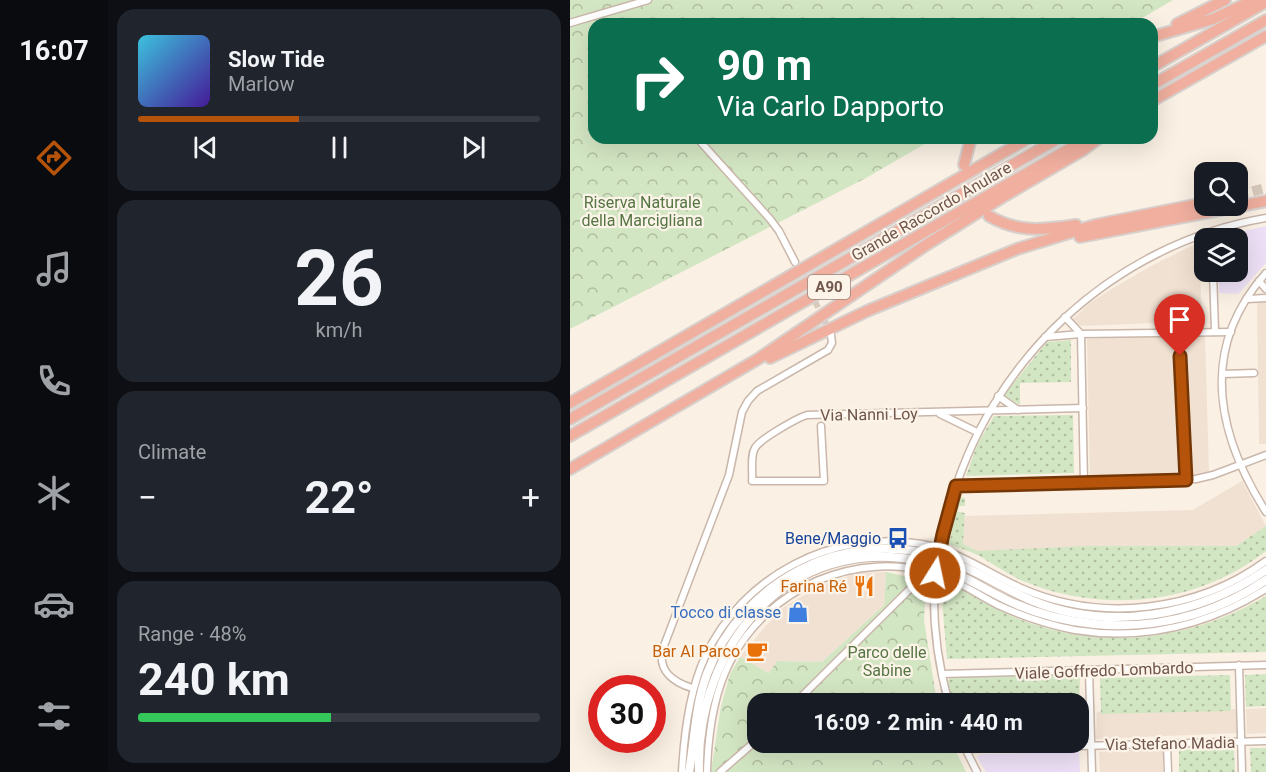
<!DOCTYPE html>
<meta charset="utf-8">
<style>
:root{--surface:#171b24;--page:#20242c;--text:#f1f3f6;--muted:#9ea1a6;--line:#363941;--accent:#b45309}
body{margin:0;font-family:Roboto,sans-serif;background:var(--page);color:var(--text);height:100vh;display:flex;flex-direction:column;font-size:22px;white-space:nowrap}
*{box-sizing:border-box;margin:0}
p{font-size:20px;color:var(--muted)}
.icon{flex:none;width:33px;height:33px;fill:none;stroke:currentColor;stroke-width:2;stroke-linecap:round;stroke-linejoin:round}
.map{position:relative;flex:1;overflow:hidden}
.details{display:flex;flex-direction:column;gap:9px;padding:9px;background:#0d0f14;width:462px}
.details>*{flex:none}
.banner{position:absolute;left:18px;top:18px;width:570px;height:126px;border-radius:18px;box-shadow:0 6px 24px #0002;background:#0b6e4f;color:#fff;overflow:hidden}
.fabs{position:absolute;left:624px;top:162px;display:grid;gap:12px}
.fabs a{display:grid;place-items:center;width:54px;height:54px;border-radius:12px;background:var(--surface);box-shadow:0 6px 24px #0002;font-size:30px}
.speed{position:absolute;left:18px;top:675px;display:flex;gap:12px;font-size:30px;font-weight:700;text-align:center}
.speed>*{display:grid;place-content:center;width:78px;height:78px;border-radius:50%;background:var(--surface);box-shadow:0 6px 24px #0002;line-height:1}
.speed .limit{border:9px solid #d22;background:#fff;color:#111}
.pin{position:absolute;display:grid;place-items:center;width:51px;height:51px;color:#fff;margin:-62px -26px;border-radius:50% 50% 50% 0;rotate:-45deg;box-shadow:0 0 6px #0007}
.pin .icon{rotate:45deg}
.me{position:absolute;width:66px;margin:-33px;rotate:10deg;stroke-linejoin:round;filter:drop-shadow(0 0 4px #0008)}
.turn{display:flex;align-items:center;gap:21px;height:126px;padding:0 30px;font-size:27px}
.turn .icon{width:78px;height:78px;stroke-width:2.5}
.turn b{display:block;font-size:42px;line-height:51px}
.big{font-size:45px;font-weight:700;line-height:1.1}
.details .tile{flex:1;display:flex;flex-direction:column;justify-content:center;gap:9px;min-width:0;padding:0 21px;border-radius:18px;background:var(--page)}
.details .dial{align-items:center;gap:0}
.dial b{font-size:78px;line-height:1}
.song{display:flex;align-items:center;gap:18px}
.cover{width:72px;height:72px;border-radius:9px;background:linear-gradient(135deg,hsl(190 70% 55%),hsl(260 70% 35%))}
.played{height:6px;border-radius:3px;background:linear-gradient(90deg,var(--accent) 40%,var(--line) 40%)}
.keys{display:flex;justify-content:space-around;direction:ltr}
.heat{display:flex;justify-content:space-between;align-items:center;font-size:33px;direction:ltr}
.charge{height:9px;border-radius:4px;background:linear-gradient(90deg,#34c759 48%,var(--line) 0)}
.trip{position:absolute;left:177px;top:693px;width:342px;height:60px;border-radius:18px;background:var(--surface);box-shadow:0 6px 24px #0002;font-weight:700;line-height:60px;text-align:center}
main{display:flex;flex:1;min-height:0}
.dock{display:flex;flex-direction:column;width:108px;justify-content:space-around;align-items:center;background:#090b0e;color:var(--muted)}
.dock .icon{width:42px;height:42px}
.dock .active{color:var(--accent)}
.dock b{font-size:27px;color:var(--text)}
.map>svg:first-child{display:block}
.residential{fill:#f1e1d2}
.education{fill:#ede0f6}
.grass{fill:url(#grass-dots)}
.park{fill:url(#park-crowns)}
.garden{fill:#d3e6c3}
.lines{fill:none;stroke-linecap:round;stroke-linejoin:round}
.minor-tunnel{stroke:#d8cabd;stroke-width:6;stroke-dasharray:6 3;stroke-linecap:butt}
.motorway-tunnel{stroke:#d8cabd;stroke-width:10;stroke-dasharray:10 5;stroke-linecap:butt}
.minor-casing{stroke:#cab7ab;stroke-width:9}
.tertiary-casing{stroke:#cab7ab;stroke-width:10}
.motorway-casing{stroke:#d7d0cd;stroke-width:14}
.minor{stroke:#fff;stroke-width:6}
.tertiary{stroke:#fff;stroke-width:8}
.motorway{stroke:#f0af9f;stroke-width:10}
.route-casing{stroke:#753606;stroke-width:15}
.route{stroke:#b45309;stroke-width:10}
.labels{text-anchor:middle;stroke-width:4.5;stroke-linejoin:round;paint-order:stroke}
.shield{fill:#fdf4e9;stroke:#9a857a;stroke-width:1.5}
.shield-label{font-size:15px;font-weight:bold;fill:#70564b}
.park-label{font-size:16px;fill:#557544;stroke:#fdf4e9}
.street-label{font-size:16px;fill:#70564b;stroke:#fdf4e9}
.transit-label{font-size:16px;fill:#164399;stroke:#fdf4e9;text-anchor:end}
.food-label{font-size:16px;fill:#c56008;stroke:#fdf4e9;text-anchor:end}
.shop-label{font-size:16px;fill:#366cbe;stroke:#fdf4e9;text-anchor:end}
</style>
<main>
<nav class="dock">
<b>16:07</b>
<svg class="icon active" aria-label="directions" viewBox="0 0 24 24"><path d="M12 3l9 9-9 9-9-9zM9 14v-3h6M13 9l2 2-2 2"/></svg>
<svg class="icon" aria-label="music" viewBox="0 0 24 24"><path d="M9 18V5l10-2v13"/><circle cx="6" cy="18" r="3"/><circle cx="16" cy="16" r="3"/></svg>
<svg class="icon" aria-label="phone" viewBox="0 0 24 24"><path d="M5 4h4l2 5-3 2q2 4 5 5l2-3 5 2v4C11 20 4 13 5 4z"/></svg>
<svg class="icon" aria-label="climate" viewBox="0 0 24 24"><path d="M12 3v18M4 7l16 10M4 17L20 7"/></svg>
<svg class="icon" aria-label="car" viewBox="0 0 24 24"><path d="M5 17H2v-5l4-1 3-4h7l3 4 3 1v5h-3M9 17h6M6 11h13"/><circle cx="7" cy="17" r="2"/><circle cx="17" cy="17" r="2"/></svg>
<svg class="icon" aria-label="filters" viewBox="0 0 24 24"><path d="M4 7h16M4 17h16"/><circle cx="9" cy="7" r="2"/><circle cx="15" cy="17" r="2"/></svg>
</nav>
<section class="details">
<div class="tile">
<div class="song"><i class="cover"></i><div><b>Slow Tide</b><p>Marlow</p></div></div>
<div class="played"></div>
<div class="keys"><svg class="icon" aria-label="previous" viewBox="0 0 24 24"><path d="M18 5L8 12l10 7zM5 5v14"/></svg><svg class="icon" aria-label="pause" viewBox="0 0 24 24"><path d="M8 5v14M16 5v14"/></svg><svg class="icon" aria-label="next" viewBox="0 0 24 24"><path d="M6 5l10 7-10 7zM19 5v14"/></svg></div>
</div>
<div class="tile dial"><b>26</b><p>km/h</p></div>
<div class="tile"><p>Climate</p>
<div class="heat"><a>−</a><b class="big">22°</b><a>+</a></div>
</div>
<div class="tile"><p>Range · 48%</p><b class="big">240 km</b><div class="charge"></div></div>
</section>
<div class="map">
<svg width="696" height="772" viewBox="0 0 696 772">
<defs>
<pattern id="grass-dots" width="8" height="8" patternUnits="userSpaceOnUse" patternTransform="scale(1.5)"><rect width="8" height="8" fill="#d3e6c3"/><path d="M2 2h.1M6 6h.1" fill="none" stroke="#b0bda0" stroke-width="1.8" stroke-linecap="round"/></pattern>
<pattern id="park-crowns" width="20" height="18" patternUnits="userSpaceOnUse" patternTransform="scale(1.5)"><rect width="20" height="18" fill="#d3e6c3"/><path d="M2 6a3 3 0 1 1 6 0M12 15a3 3 0 1 1 6 0" fill="none" stroke="#b0bda0"/></pattern>
</defs>
<rect width="100%" height="100%" fill="#faf0e3"/>
<g class="residential">
<path d="M629,242L632,321L511,326L502,320L520,303L540,290L581,266Z"/>
<path d="M687,302H696V444H689Z"/>
<path d="M606,335L612,475L520,478L517,339Z"/>
<path d="M612,335H635L639,473L618,476Z"/>
<path d="M672,481L696,526L666,546L407,551L393,544L394,520L396,519L395,516L623,510Z"/>
<path d="M316,572L314,605L252,662L207,661L199,673L170,657L193,629L214,607L248,587L287,573Z"/>
<path d="M696,708V733L677,734L676,709Z"/>
<path d="M666,709L667,733L526,739L527,712Z"/>
<path d="M593,748V772H530L529,752Z"/>
</g>
<g class="education">
<path d="M696,226V263L668,294L649,293V272H668V238L648,237Z"/>
<path d="M509,752L510,772H416L407,757L410,754Z"/>
</g>
<g class="grass">
<path d="M501,340V382L450,383V405L434,395L477,342Z"/>
<path d="M503,415L504,473L396,476L407,445L424,416Z"/>
<path d="M389,497L395,498V506H389L388,512L395,513L393,544L407,551L516,546H666L696,526V551C628,605 532,614 453,581C439,575 426,566 413,558C402,552 390,548 379,544Z"/>
<path d="M374,584C393,586 428,611 449,619C531,651 621,641 696,596V652L377,659L372,601Z"/>
<path d="M510,674L509,712L508,704L382,703L376,682L383,676Z"/>
<path d="M696,674V706L676,707L675,675Z"/>
<path d="M660,675L661,711L531,714L530,678Z"/>
<path d="M680,748H696V772H681Z"/>
<path d="M664,749L665,772H609V750Z"/>
</g>
<g class="park">
<path d="M0,0H603L562,24H24V138H365L296,178L0,329Z"/>
<path d="M316,572L356,581L354,620L367,703L188,704V742L382,743L396,772H141L151,706L160,674L170,657L199,673L207,661L252,662L314,605Z"/>
</g>
<g class="garden">
<path d="M219,743H248L255,750L240,764Z"/>
<path d="M275,743L290,758L276,772H247Z"/>
</g>
<g class="lines">
<path class="minor-tunnel" d="M225,262L260,331"/>
<path class="motorway-tunnel" d="M668,195L696,188"/>
<defs>
<g id="minor">
<path d="M0,23L78,0"/>
<path d="M127,138L200,219L209,231L225,262"/>
<path d="M643,272L645,331"/>
<path d="M696,273C629,348 646,433 696,512"/>
<path d="M689,281L696,289"/>
<path d="M677,299L696,298"/>
<path d="M495,317L511,334"/>
<path d="M609,332L616,480"/>
<path d="M511,334L514,484"/>
<path d="M475,337L511,334L661,332"/>
<path d="M653,374L684,373"/>
<path d="M428,396L448,410"/>
<path d="M370,414L407,432"/>
<path d="M251,426L254,481H182C183,471 180,456 185,448C190,439 227,418 237,415L513,408"/>
<path d="M385,486L514,484L626,479L643,475L696,455"/>
<path d="M669,665L672,772"/>
<path d="M519,671L522,772"/>
<path d="M372,674L696,665"/>
<path d="M122,688C103,682 89,672 92,651L159,475L172,412L178,401L187,391L258,350L262,343L261,335"/>
<path d="M224,704L354,575"/>
<path d="M379,704C368,665 363,626 364,586C366,560 372,535 379,510C418,361 543,244 696,218"/>
<path d="M392,742L407,772"/>
<path d="M597,744L598,772"/>
<path d="M395,749L696,741"/>
<path d="M112,772C114,734 119,692 135,657C173,575 263,529 352,544C388,551 418,573 451,588C531,623 626,612 696,561"/>
<path d="M137,772C138,735 143,695 160,662C198,587 287,549 367,574C389,581 408,595 428,605C452,616 479,625 505,630C573,641 638,625 696,589"/>
<path d="M150,772L188,739"/>
</g>
<g id="tertiary">
<path d="M119,772C125,739 125,706 137,674C171,583 273,527 369,557C402,567 431,588 463,601C540,632 629,616 696,570"/>
<path d="M129,772C125,648 218,533 350,561C383,568 408,586 437,600C464,613 494,621 524,624C586,630 645,614 696,580"/>
</g>
<g id="motorway">
<path d="M607,24L655,0"/>
<path d="M582,37L643,19L684,0"/>
<path d="M582,67L696,2"/>
<path d="M582,85L696,20"/>
<path d="M582,101L696,36"/>
<path d="M394,165L401,138"/>
<path d="M419,216C448,233 474,230 506,225"/>
<path d="M510,237L696,201"/>
<path d="M200,358L297,311L447,249L525,225L634,203"/>
<path d="M0,403L459,138"/>
<path d="M0,419L489,138"/>
<path d="M0,436L518,138"/>
<path d="M0,469L188,359L356,245L431,198L513,150L529,138"/>
</g>
</defs>
<use href="#minor" class="minor-casing"/>
<use href="#tertiary" class="tertiary-casing"/>
<use href="#motorway" class="motorway-casing"/>
<use href="#minor" class="minor"/>
<use href="#tertiary" class="tertiary"/>
<use href="#motorway" class="motorway"/>
</g>
<g class="lines">
<defs>
<path id="route" d="M365,573L373,534L386,486L616,480L610,356"/>
</defs>
<use href="#route" class="route-casing"/>
<use href="#route" class="route"/>
</g>
<defs>
<symbol id="bus-bare" viewBox="-9 -9 18 18"><path d="M-5-6H5V4H4V6H2V4H-2V6H-4V4H-5ZM-3.5-4V0h7V-4ZM-3.5 1.2v1.5H-2V1.2ZM2 1.2v1.5H3.5V1.2Z" fill="#1a4fb4" stroke="#fdf4e9" stroke-width="2.5" paint-order="stroke"/></symbol>
<symbol id="restaurant-bare" viewBox="-9 -9 18 18"><path d="M-5-6h1v4h1v-4h1v4h1v-4h1v5L-1.5 .5V6h-2V.5L-5-1ZM5-6V6H3V1.5H1.5Q1.5-4 5-6Z" fill="#e8710a" stroke="#fdf4e9" stroke-width="2.5" paint-order="stroke"/></symbol>
<symbol id="shop-bare" viewBox="-9 -9 18 18"><path d="M-5-2.5h2.3a2.7 3.5 0 0 1 5.4 0H5L5.5 6h-11ZM-1.5-2.5h3a1.5 2.3 0 0 0-3 0Z" fill="#3f7fe0" stroke="#fdf4e9" stroke-width="2.5" paint-order="stroke"/></symbol>
<symbol id="cafe-bare" viewBox="-9 -9 18 18"><path d="M-5.5-4.5H6V0H3Q3 3.5 0 3.5H-2.5Q-5.5 3.5-5.5 0ZM3-3.2v2h1.7v-2ZM-6 4.5H4V6H-6Z" fill="#e8710a" stroke="#fdf4e9" stroke-width="2.5" paint-order="stroke"/></symbol>
</defs>
<g fill-rule="evenodd">
<use href="#bus-bare" x="313" y="523" width="30" height="30"/>
<use href="#restaurant-bare" x="279" y="571" width="30" height="30"/>
<use href="#shop-bare" x="213" y="597" width="30" height="30"/>
<use href="#cafe-bare" x="172" y="636" width="30" height="30"/>
</g>
<g class="labels">
<rect class="shield" x="238" y="275" width="42" height="24" rx="4.5"/>
<g class="shield-label">
<text x="259" y="292">A90</text>
</g>
<g class="park-label">
<text x="72" y="208">Riserva Naturale<tspan x="72" dy="18">della Marcigliana</tspan></text>
<text x="317" y="658">Parco delle<tspan x="317" dy="18">Sabine</tspan></text>
</g>
<g class="street-label">
<text transform="translate(361 211) rotate(-30)" y="6">Grande Raccordo Anulare</text>
<text transform="translate(299 414) rotate(-1)" y="6">Via Nanni Loy</text>
<text transform="translate(534 670) rotate(-2)" y="6">Viale Goffredo Lombardo</text>
<text transform="translate(600 743) rotate(-1)" y="6">Via Stefano Madia</text>
</g>
<g class="transit-label">
<text x="311" y="544">Bene/Maggio</text>
</g>
<g class="food-label">
<text x="277" y="592">Farina Ré</text>
<text x="170" y="657">Bar Al Parco</text>
</g>
<g class="shop-label">
<text x="211" y="618">Tocco di classe</text>
</g>
</g>
</svg>
<div class="fabs">
<a><svg class="icon" aria-label="search" viewBox="0 0 24 24"><circle cx="10" cy="10" r="6"/><path d="M15 15l6 6"/></svg></a>
<a><svg class="icon" aria-label="layers" viewBox="0 0 24 24"><path d="M12 4l9 5-9 5-9-5zM3 14l9 5 9-5"/></svg></a>
</div>
<div class="speed"><div class="limit">30</div></div>
<div class="pin" style="left:610px;top:356px;background:#d93025"><svg class="icon" aria-label="arrive" viewBox="0 0 24 24"><path d="M6 21V4h12l-3 4 3 4H6"/></svg></div>
<svg class="me" style="left:365px;top:573px" viewBox="-20 -20 40 40"><circle r="17" fill="#b45309" stroke="#fff" stroke-width="3"/><path d="M0-11L8 9 0 5-8 9z" fill="#fff"/></svg>
<div class="trip">16:09 · 2 min · 440 m</div>
<div class="banner">
<div class="turn"><svg class="icon" aria-label="right" viewBox="0 0 24 24"><path d="M7 20v-9h11M14 6l5 5-5 5"/></svg><div><b>90 m</b>Via Carlo Dapporto</div></div>
</div>
</div>
</main>
